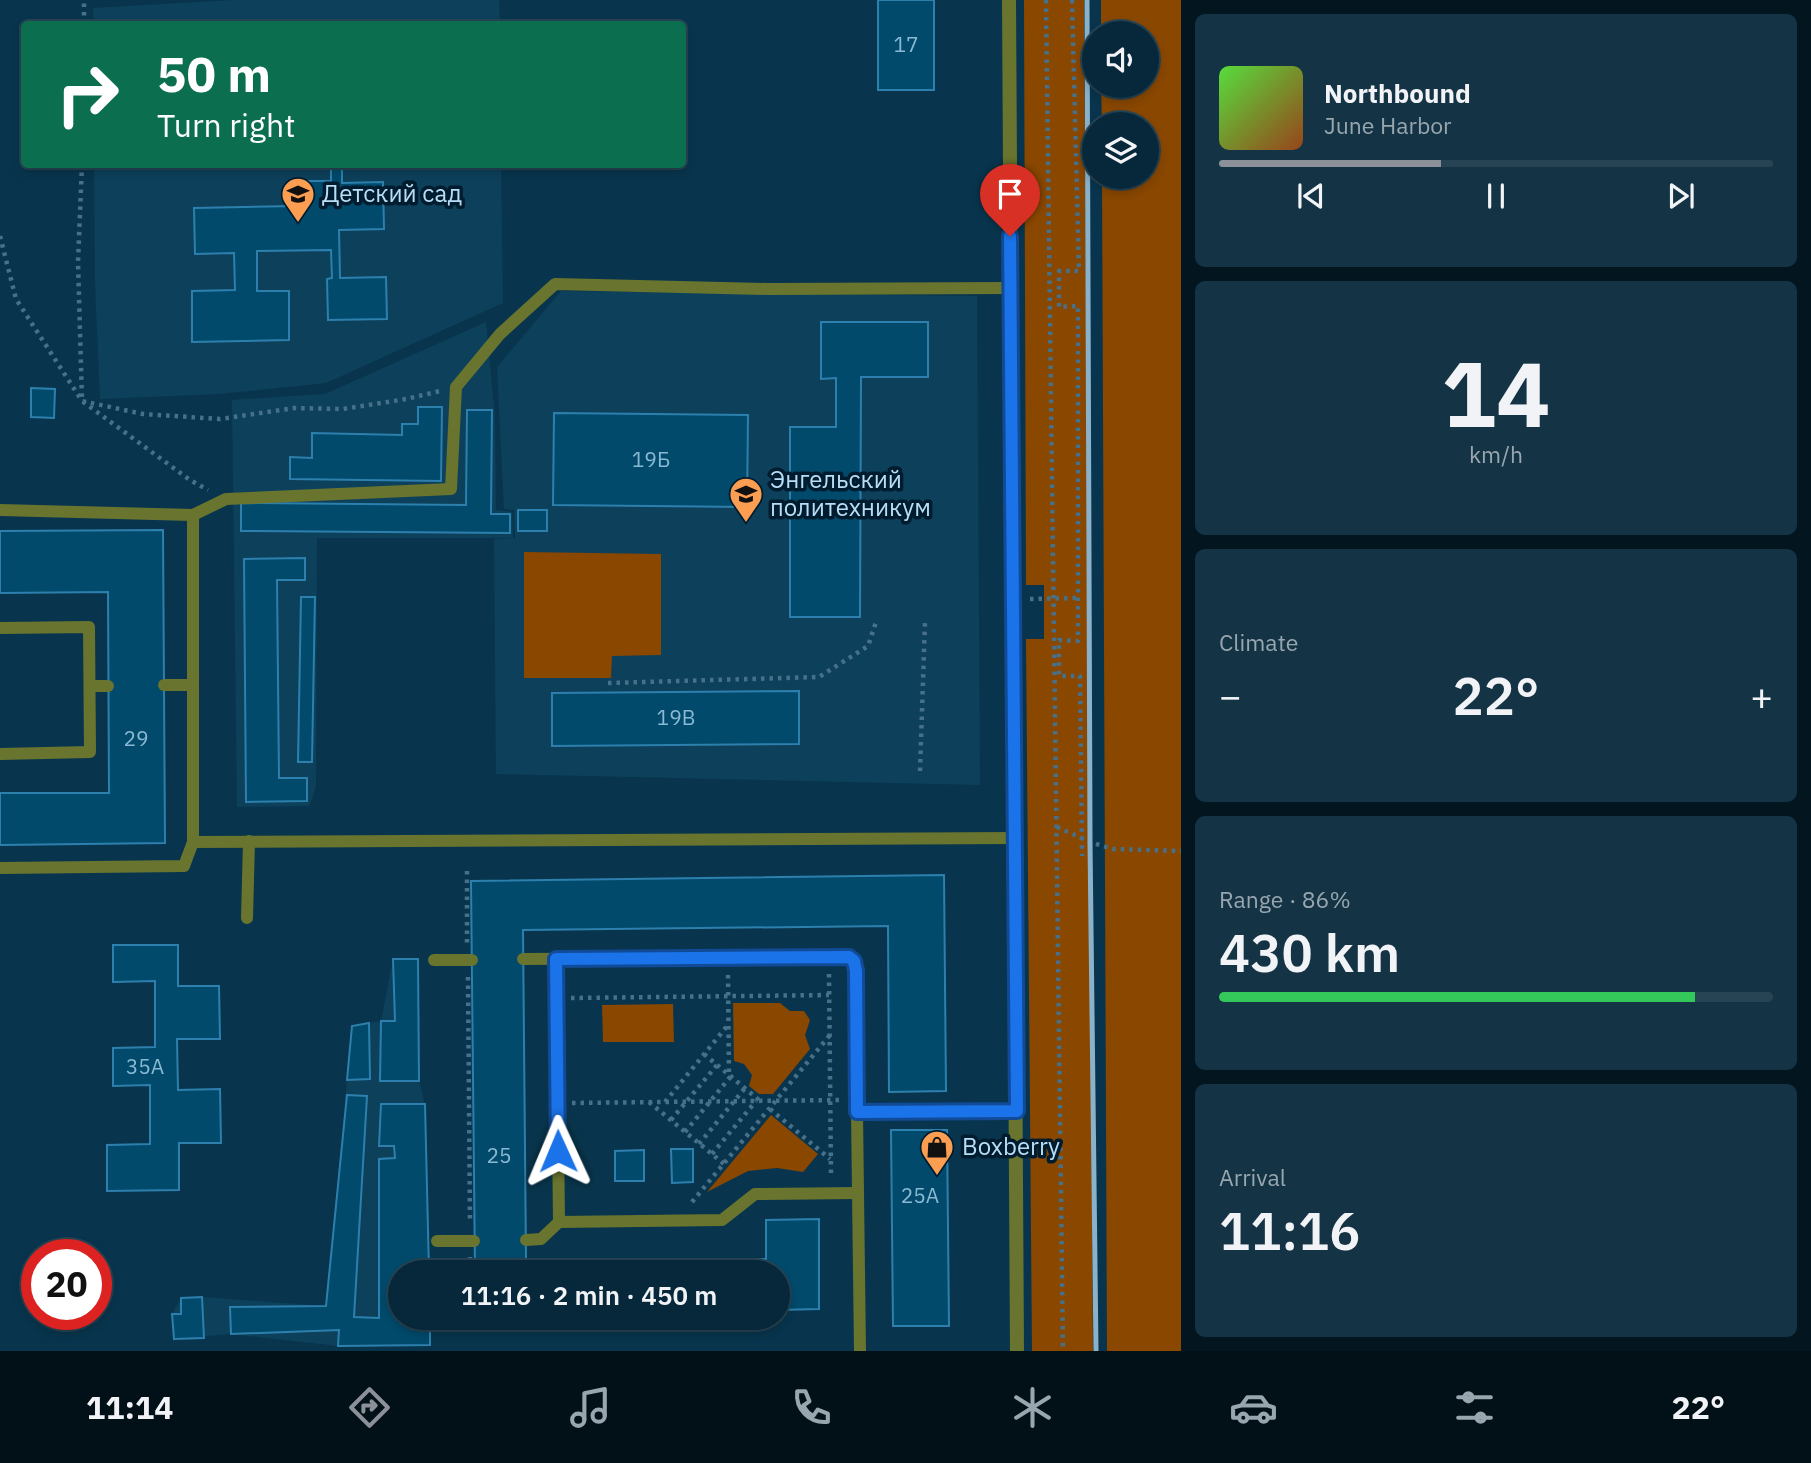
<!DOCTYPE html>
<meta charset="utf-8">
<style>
:root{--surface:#06283a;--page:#143445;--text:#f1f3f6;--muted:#98a6af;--line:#274454;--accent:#8c9099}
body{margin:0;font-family:"IBM Plex Sans",sans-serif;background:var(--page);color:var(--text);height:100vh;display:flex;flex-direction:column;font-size:26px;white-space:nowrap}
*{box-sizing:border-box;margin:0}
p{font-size:23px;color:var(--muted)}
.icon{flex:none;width:38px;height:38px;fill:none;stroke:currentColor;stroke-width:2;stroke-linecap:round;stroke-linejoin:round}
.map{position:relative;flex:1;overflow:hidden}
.drawer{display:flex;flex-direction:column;gap:14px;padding:14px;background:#031620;width:630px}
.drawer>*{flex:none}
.banner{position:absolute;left:21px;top:21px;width:665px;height:147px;border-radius:7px;box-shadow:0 4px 10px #0003,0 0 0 2px var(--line);background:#0b6e4f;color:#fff;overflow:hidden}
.buttons{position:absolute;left:1082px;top:21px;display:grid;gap:14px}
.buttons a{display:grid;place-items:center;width:77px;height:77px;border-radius:50%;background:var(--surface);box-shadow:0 4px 10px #0003,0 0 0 2px var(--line);font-size:35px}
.speed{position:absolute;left:21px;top:1239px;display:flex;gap:14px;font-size:35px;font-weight:700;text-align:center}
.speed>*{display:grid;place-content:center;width:91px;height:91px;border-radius:50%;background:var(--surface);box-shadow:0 4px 10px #0003,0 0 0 2px var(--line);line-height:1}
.speed .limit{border:10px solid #d22;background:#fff;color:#111}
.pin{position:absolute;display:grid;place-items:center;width:60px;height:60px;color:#fff;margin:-72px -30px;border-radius:50% 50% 50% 0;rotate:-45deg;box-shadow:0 0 7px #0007}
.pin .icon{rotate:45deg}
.me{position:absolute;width:77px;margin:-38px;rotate:359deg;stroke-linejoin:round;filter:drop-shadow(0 0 5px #0008)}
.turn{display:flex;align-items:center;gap:24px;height:147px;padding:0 21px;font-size:32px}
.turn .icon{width:91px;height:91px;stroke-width:2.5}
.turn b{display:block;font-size:49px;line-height:60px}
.big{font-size:52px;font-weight:600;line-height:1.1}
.drawer .card{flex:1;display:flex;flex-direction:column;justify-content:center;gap:10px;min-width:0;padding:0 24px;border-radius:10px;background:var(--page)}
.drawer .dial{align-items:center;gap:0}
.dial b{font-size:91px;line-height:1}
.song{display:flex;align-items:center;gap:21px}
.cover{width:84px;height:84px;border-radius:10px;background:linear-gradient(135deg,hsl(110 70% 55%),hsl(20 70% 35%))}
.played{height:7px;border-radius:4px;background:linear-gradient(90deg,var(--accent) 40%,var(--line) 40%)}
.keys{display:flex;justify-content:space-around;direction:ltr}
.heat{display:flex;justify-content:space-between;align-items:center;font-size:38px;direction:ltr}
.charge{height:10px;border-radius:5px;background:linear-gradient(90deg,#34c759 86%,var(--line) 0)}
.trip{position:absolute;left:388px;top:1260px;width:402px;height:70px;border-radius:35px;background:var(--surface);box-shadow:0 4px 10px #0003,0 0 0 2px var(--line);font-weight:600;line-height:70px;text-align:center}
.dock{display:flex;height:112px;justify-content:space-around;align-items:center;background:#021017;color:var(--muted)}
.dock .icon{width:49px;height:49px}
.dock .selected{color:var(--accent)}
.dock b{font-size:32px;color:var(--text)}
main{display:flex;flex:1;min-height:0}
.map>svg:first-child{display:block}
.built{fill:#0d405b}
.green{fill:#894700}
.building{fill:#014a6b;stroke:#2d80ad;stroke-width:2}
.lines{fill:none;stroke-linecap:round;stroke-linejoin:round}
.path{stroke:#47718a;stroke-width:4.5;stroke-dasharray:3.5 5;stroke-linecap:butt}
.service{stroke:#69742e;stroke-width:12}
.tertiary{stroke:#69742e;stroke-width:14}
.rail{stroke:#8ab2cb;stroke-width:5}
.route-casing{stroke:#114b97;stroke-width:18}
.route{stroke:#1a73e8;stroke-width:12}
.labels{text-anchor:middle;stroke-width:7;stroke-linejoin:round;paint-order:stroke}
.number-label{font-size:21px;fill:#8ab9d4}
.poi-label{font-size:24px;fill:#b8def7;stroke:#001c2e;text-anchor:start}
</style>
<main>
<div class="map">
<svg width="1181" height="1351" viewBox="0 0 1181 1351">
<rect width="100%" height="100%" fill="#08354d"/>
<g class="built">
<path d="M233,0H499L500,24H94L93,8Z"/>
<path d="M94,165H501L503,303L326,383L219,394L100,399L95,283Z"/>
<path d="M561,291L977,296L980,785L496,774L494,539L515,538L514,510L504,509L497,367Z"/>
<path d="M486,322L495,417L496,510L512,512L513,538H317L316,787L309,806L237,807L232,400L325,394Z"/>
<path d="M393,959H418L419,1081L425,1104L429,1272H401V1318H430V1345L338,1346L231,1334L174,1339L172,1314L181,1298L202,1297L326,1306L352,1026L381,1021Z"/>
</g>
<g class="green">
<path d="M1024,0H1084L1093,1351H1032L1026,639H1044V585H1026Z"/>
<path d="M1101,0H1181V1351H1107L1102,177H1146V124H1102L1101,86H1146V33H1101Z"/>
<path d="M524,552L661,554V655L612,656L611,678H524Z"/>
<path d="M733,1003H780L790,1011H804L810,1020L805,1035L810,1049L773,1094H759L749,1086L752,1075L744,1064L734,1061Z"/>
<path d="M673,1004L674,1042H603L602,1005Z"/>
<path d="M771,1115L818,1154L803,1172L777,1168L748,1171L707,1192Z"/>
</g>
<g class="building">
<rect x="878" y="0" width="56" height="90"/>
<path d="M331,164H353V168H342V183L383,182L384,229L339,230L340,278L386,277L387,319L328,320L327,279L332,278L331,250L257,251V291H289V340L192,342V291L235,290L234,253L195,254L194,208L295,206L294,181H331Z"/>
<path d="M821,322H928V377H861L860,617H790V427H836V378L821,379Z"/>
<path d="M31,388L55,389L54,418L31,417Z"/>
<path d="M418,407H442L441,481L290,479V457L312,458V433L402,435V424H418Z"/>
<path d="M467,410H492L491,514H510V533L241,531V503L466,505Z"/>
<path d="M554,413L748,415L747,507L553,505Z"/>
<rect x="518" y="510" width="29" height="21"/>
<path d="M163,530L165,843L0,845V793H109L108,592L0,593V531Z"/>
<path d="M305,558V580H277L279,778H307V801L246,802L244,559Z"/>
<path d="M301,597H315L312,762H298Z"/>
<path d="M799,691V744L552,746V693Z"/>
<path d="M944,875L946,1091L889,1092L888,926L523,930L526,1261L766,1259V1220L819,1219V1309L779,1310V1272H475L471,881Z"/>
<path d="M113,945H178V986H219L220,1039H177L178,1090L220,1089L221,1143H179V1190L107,1191V1145L150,1144V1085L113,1086V1048L155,1047V981L113,982Z"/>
<path d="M393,959H418L419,1081H380L381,1021H395Z"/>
<path d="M369,1023L370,1079L347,1080L352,1026Z"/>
<path d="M347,1095L367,1096L354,1317L379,1318V1159L395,1158L394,1146H379L381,1104H425L429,1272H401V1318H430V1345L338,1346L339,1330L231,1334L230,1307L326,1306Z"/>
<path d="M891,1130H947L949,1326H893Z"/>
<path d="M671,1149H693V1182L672,1183Z"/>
<path d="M644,1150V1181H615V1151Z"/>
<path d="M202,1297L204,1338L174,1339L172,1314H181V1298Z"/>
</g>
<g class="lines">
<g class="path">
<path d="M1046,0L1063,1351"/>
<path d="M1072,0L1079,271H1059V307L1078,306V641L1059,640V676H1080L1082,856"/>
<path d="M84,24V0"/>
<path d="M82,164L78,262L82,401L190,480L208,490"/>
<path d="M0,236L16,299L82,401L143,414L220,419L295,408L343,409L406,399L440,391"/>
<path d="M1030,599L1078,598"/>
<path d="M608,683L819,677L868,646L876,622"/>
<path d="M920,771L925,622"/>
<path d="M1057,827L1090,842L1113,849L1181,851"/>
<path d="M467,871V943"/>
<path d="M829,974L831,1175"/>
<path d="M728,975L729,1075"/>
<path d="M468,977L470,1223"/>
<path d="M571,998L829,995"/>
<path d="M704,1054L759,1100"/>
<path d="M649,1102L724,1164"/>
<path d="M665,1102L728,1025"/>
<path d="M572,1103L840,1100"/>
<path d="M770,1109L830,1159"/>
<path d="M671,1120L717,1065"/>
<path d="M685,1132L731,1076"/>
<path d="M699,1144L745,1088"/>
<path d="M712,1154L756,1101"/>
<path d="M692,1202L830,1035"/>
<path d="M470,1257V1272"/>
<path d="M471,1318V1322"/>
</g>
<g class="service">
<path d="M1010,288L768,289L555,284L500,334L456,387L451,489L226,499L193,515V842L1016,838"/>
<path d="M0,510L193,515"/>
<path d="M0,628L89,627L90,752L0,754"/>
<path d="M164,685H193"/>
<path d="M90,686H108"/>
<path d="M0,868L184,866L193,842"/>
<path d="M247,918L249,841"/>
<path d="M523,959L849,957L854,961L856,971L857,1113L1017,1111"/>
<path d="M556,959L559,1222L722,1220L755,1194L858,1193"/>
<path d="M434,960H472"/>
<path d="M857,1113L860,1351"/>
<path d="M526,1240L541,1239L559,1222"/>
<path d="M437,1241H474"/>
</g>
<path class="tertiary" d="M1009,0L1017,1351"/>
<path class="rail" d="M1087,0L1090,842L1096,1351"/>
</g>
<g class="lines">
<defs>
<path id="route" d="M558,1151L556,959L849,957L854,961L856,971L857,1112L1017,1111L1010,236"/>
</defs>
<use href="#route" class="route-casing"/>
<use href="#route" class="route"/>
</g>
<defs>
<symbol id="school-pin" viewBox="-11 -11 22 30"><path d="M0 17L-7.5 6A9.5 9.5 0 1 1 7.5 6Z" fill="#fc9e52" stroke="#001c2e"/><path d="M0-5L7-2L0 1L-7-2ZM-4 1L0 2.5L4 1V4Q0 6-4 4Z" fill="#111"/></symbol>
<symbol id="university-pin" viewBox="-11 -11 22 30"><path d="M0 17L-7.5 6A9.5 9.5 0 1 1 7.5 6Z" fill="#fc9e52" stroke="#001c2e"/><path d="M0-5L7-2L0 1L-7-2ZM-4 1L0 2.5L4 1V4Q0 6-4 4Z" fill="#111"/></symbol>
<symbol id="shop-pin" viewBox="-11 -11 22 30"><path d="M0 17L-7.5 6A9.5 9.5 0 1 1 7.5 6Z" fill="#fc9e52" stroke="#001c2e"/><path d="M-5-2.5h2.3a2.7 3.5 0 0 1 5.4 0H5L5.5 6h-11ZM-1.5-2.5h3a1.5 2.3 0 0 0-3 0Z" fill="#111"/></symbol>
</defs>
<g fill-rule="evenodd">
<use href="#school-pin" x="279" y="175" width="38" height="52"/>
<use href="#university-pin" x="727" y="475" width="38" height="52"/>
<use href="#shop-pin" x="918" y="1128" width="38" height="52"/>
</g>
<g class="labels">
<g class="number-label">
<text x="906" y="52">17</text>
<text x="651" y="467">19Б</text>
<text x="676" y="725">19В</text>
<text x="136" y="746">29</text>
<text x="145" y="1074">35А</text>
<text x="499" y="1163">25</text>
<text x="920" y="1203">25А</text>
</g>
<g class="poi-label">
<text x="322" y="202">Детский сад</text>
<text x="770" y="488">Энгельский<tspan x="770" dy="28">политехникум</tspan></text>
<text x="962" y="1155">Boxberry</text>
</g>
</g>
</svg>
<div class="buttons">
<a><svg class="icon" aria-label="sound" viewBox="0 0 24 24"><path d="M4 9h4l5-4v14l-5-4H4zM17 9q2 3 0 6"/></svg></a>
<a><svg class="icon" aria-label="layers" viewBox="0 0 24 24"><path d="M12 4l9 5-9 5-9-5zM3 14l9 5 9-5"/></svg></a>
</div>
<div class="speed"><div class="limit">20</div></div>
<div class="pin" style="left:1010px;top:236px;background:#d93025"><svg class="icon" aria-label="arrive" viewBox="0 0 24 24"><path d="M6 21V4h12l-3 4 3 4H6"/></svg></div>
<svg class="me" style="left:558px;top:1151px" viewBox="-20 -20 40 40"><path d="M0-17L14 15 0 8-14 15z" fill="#1a73e8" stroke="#fff" stroke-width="4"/></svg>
<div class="trip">11:16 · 2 min · 450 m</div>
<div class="banner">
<div class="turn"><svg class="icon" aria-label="right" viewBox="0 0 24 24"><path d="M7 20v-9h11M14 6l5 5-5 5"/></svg><div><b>50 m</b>Turn right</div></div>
</div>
</div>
<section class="drawer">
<div class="card">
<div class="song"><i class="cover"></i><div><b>Northbound</b><p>June Harbor</p></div></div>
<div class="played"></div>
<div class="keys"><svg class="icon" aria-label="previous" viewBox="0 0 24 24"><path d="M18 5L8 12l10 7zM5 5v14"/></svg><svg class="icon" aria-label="pause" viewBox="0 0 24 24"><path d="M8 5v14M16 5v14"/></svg><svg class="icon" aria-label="next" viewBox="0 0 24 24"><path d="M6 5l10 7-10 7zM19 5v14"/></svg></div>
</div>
<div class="card dial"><b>14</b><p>km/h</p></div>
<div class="card"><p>Climate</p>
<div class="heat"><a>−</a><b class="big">22°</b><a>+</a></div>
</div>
<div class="card"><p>Range · 86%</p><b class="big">430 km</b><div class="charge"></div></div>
<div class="card"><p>Arrival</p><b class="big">11:16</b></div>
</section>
</main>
<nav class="dock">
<b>11:14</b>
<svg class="icon selected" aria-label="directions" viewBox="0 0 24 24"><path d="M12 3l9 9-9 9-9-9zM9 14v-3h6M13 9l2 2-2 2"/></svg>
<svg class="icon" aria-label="music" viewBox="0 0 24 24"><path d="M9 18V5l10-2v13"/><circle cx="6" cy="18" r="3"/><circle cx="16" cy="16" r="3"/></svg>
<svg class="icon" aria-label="phone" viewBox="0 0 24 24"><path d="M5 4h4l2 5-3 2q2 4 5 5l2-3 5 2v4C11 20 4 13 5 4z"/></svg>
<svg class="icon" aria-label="climate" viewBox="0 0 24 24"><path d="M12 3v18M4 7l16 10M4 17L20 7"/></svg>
<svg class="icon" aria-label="car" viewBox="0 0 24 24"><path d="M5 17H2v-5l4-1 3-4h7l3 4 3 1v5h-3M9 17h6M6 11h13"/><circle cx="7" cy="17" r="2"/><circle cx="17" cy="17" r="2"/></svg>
<svg class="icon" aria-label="filters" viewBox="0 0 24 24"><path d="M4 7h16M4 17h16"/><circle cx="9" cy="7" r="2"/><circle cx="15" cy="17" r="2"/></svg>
<b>22°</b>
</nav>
